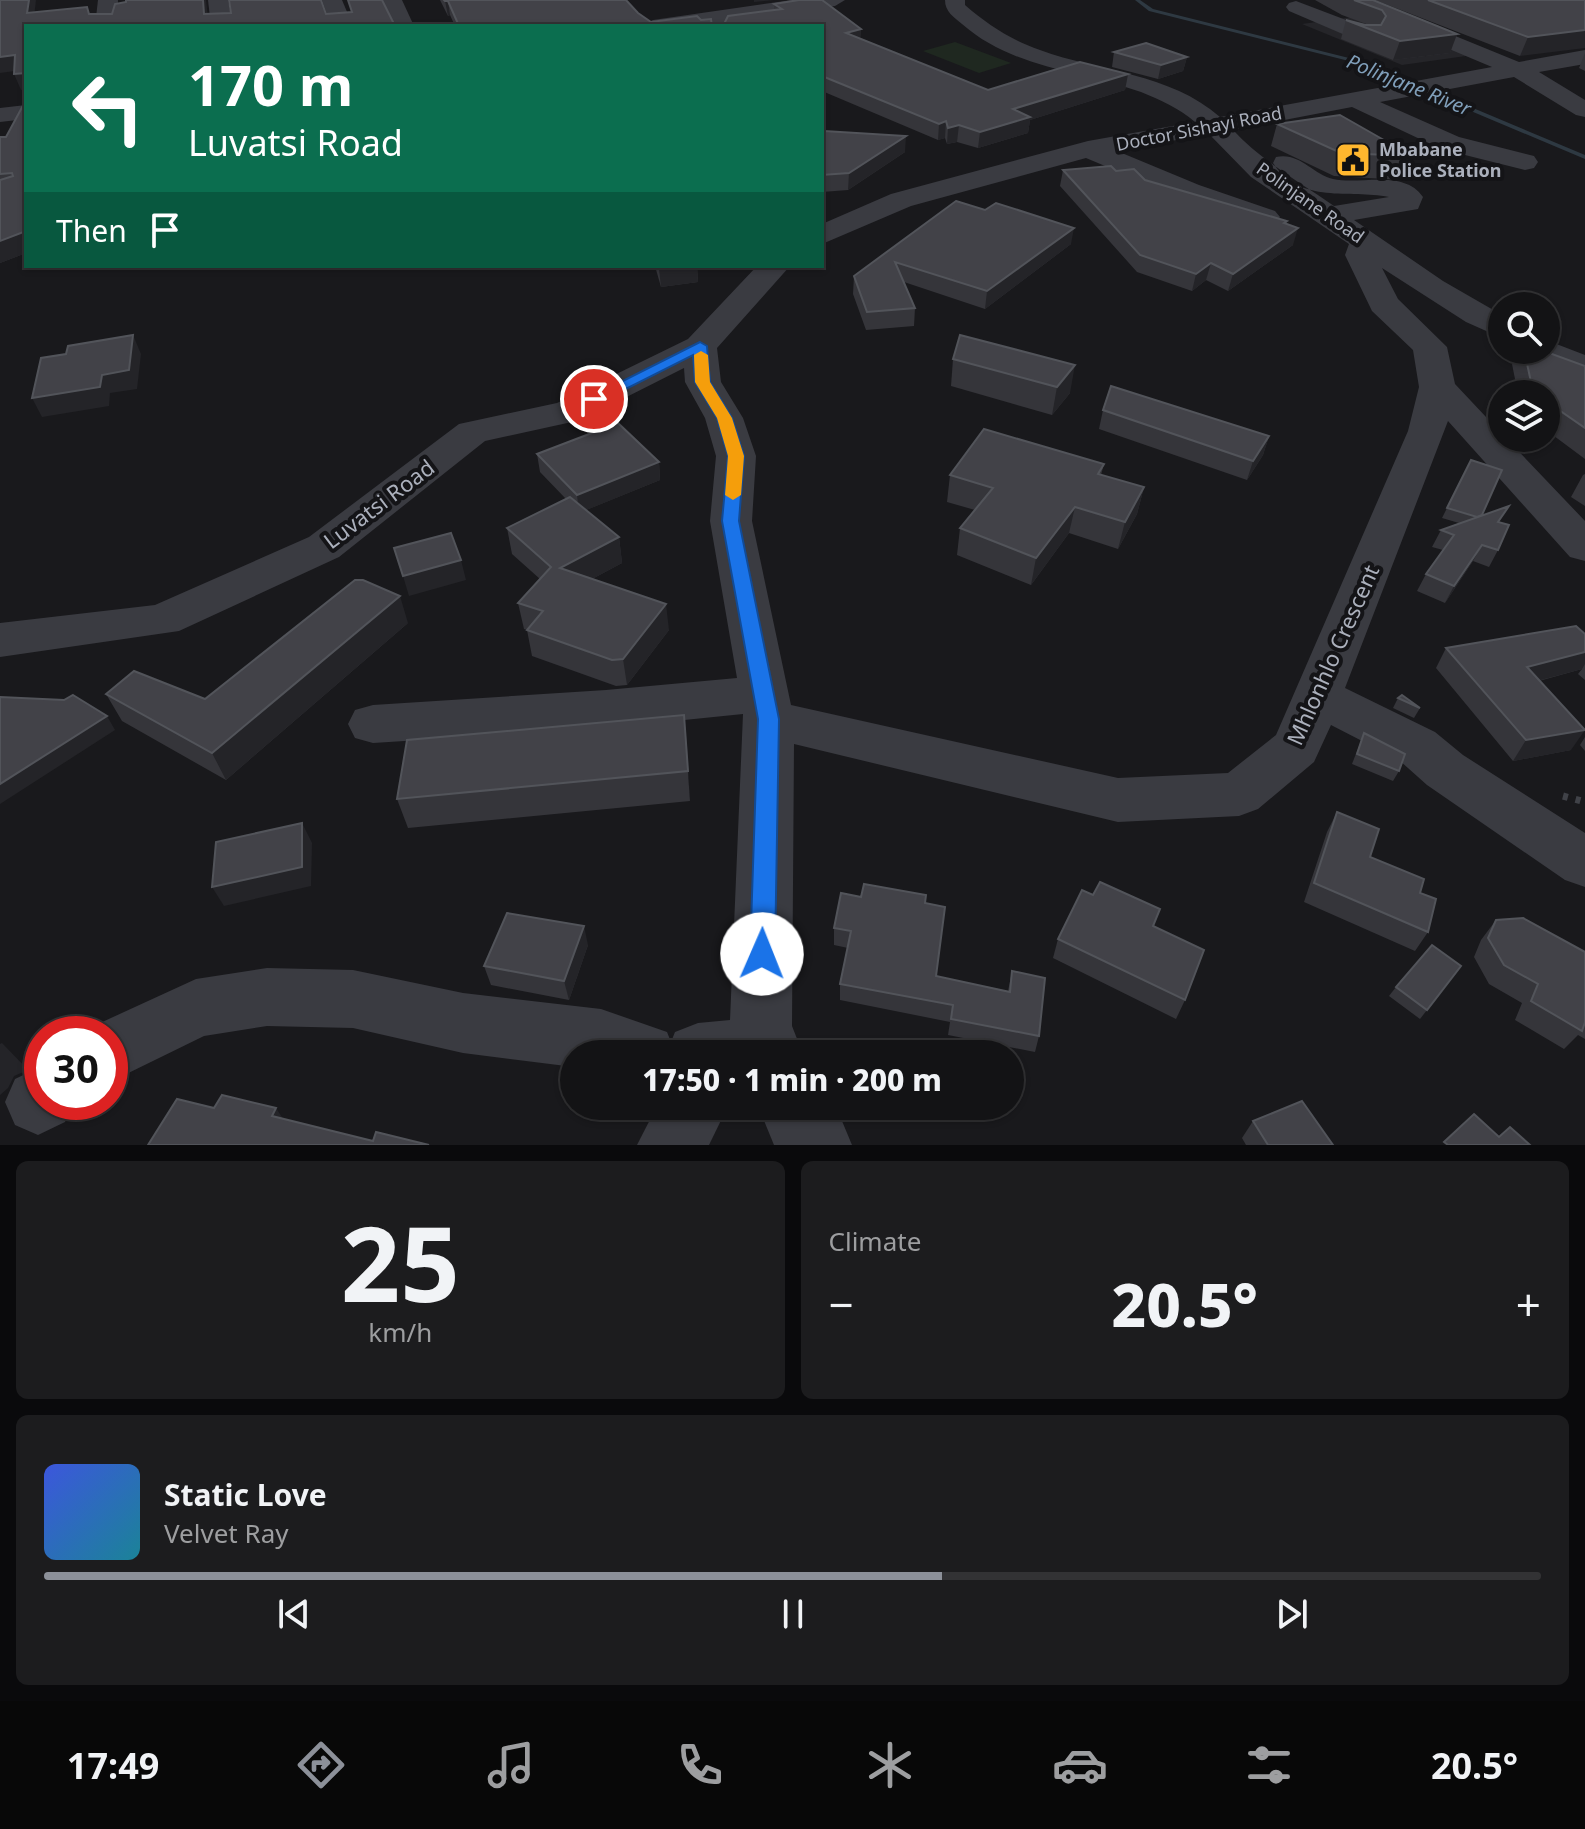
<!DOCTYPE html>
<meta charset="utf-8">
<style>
:root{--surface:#131315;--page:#1c1c1e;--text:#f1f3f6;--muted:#9d9ea0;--line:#323234;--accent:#8c9099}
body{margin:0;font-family:"Noto Sans",sans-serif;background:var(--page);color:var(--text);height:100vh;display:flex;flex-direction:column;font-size:30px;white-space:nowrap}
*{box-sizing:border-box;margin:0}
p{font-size:26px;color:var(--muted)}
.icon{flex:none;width:44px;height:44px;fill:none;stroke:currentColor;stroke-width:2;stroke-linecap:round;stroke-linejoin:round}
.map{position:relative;height:1145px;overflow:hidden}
.drawer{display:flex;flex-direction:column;gap:16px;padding:16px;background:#0a0a0c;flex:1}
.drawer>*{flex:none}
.top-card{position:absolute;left:24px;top:24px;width:800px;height:244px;border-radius:0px;box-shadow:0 2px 6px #0004,0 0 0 2px var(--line);background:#0b6e4f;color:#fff;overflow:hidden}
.controls{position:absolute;left:1488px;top:292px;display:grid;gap:16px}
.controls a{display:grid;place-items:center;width:72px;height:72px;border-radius:50%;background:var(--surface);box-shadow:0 2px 6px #0004,0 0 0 2px var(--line);font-size:40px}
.speed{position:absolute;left:24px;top:1016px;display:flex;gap:16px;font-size:40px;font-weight:700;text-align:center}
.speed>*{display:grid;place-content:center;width:104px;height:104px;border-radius:50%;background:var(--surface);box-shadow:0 2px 6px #0004,0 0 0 2px var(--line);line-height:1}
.speed .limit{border:12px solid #d22;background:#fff;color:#111}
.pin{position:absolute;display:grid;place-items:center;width:68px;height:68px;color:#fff;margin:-34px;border:4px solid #fff;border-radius:50%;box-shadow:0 2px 8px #0007}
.me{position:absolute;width:88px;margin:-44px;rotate:1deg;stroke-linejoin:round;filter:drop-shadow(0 0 6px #0008)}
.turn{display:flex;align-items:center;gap:28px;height:168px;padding:0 32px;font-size:36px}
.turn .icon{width:104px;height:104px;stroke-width:2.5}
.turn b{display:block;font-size:56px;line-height:68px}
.then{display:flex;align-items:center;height:76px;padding:0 32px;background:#0003;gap:16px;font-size:30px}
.big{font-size:60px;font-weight:800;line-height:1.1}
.drawer .card{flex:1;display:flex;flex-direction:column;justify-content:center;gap:12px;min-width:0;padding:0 28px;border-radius:12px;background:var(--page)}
.drawer .dial{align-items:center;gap:0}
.dial b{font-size:104px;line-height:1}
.song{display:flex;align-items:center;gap:24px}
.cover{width:96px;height:96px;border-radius:12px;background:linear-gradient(135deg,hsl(230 70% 55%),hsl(190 70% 35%))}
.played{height:8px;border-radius:4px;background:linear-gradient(90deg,var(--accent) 60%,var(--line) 60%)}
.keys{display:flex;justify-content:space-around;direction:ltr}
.heat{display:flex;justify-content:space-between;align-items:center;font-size:44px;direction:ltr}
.drawer .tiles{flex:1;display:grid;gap:16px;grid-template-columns:1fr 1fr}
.card:last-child{grid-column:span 2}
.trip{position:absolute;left:560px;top:1040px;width:464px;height:80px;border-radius:40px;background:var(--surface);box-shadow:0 2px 6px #0004,0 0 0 2px var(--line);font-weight:800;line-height:80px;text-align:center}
.tab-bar{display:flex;height:128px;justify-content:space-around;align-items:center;background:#080808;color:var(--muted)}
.tab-bar .icon{width:56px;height:56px}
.tab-bar .active{color:var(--accent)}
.tab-bar b{font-size:36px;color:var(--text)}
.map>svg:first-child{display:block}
.built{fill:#252529}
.green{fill:#1f2820}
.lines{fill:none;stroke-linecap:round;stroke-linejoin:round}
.stream{fill:#2e3942;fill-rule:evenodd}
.path{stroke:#404248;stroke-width:7;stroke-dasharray:5 8;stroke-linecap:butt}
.minor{fill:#3a3b41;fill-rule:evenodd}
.wall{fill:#35353a}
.shaded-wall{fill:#242428}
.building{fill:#424248;stroke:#52545a;stroke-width:2}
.route{fill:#1a73e8;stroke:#114b97;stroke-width:2}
.slow{fill:#f59e0b}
.labels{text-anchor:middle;stroke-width:8;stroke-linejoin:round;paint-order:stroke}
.far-street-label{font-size:18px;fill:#abb0bc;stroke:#141417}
.far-poi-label{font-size:18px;font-weight:bold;fill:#abb0bc;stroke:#141417;text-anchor:start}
.far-water-label{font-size:20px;font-style:italic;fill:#809fba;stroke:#141417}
.street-label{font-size:22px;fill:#abb0bc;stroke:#141417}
</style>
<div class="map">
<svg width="1585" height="1145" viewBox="0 0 1585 1145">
<rect width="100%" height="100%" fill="#19191c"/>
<path class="built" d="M1374,14L1473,55L1402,65L1302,24Z"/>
<path class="green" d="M955,42L1011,63L979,73L923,51Z"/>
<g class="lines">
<path class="stream" d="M1135,0H1140L1153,9L1361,61L1585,155V159L1357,63L1149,11Z"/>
<path class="path" d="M1563,796L1585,802"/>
<g class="minor">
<path d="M98,0H118L117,26H95Z"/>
<path d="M208,0H228L233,26H211Z"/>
<path d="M322,0H342L353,26H331Z"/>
<path d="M382,0H402L414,26H392Z"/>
<path d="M792,0H845L835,6L697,26H642L653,20Z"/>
<path d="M945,0H965V5C988,25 1011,40 1040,50C1100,72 1170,73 1220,117L1492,67L1342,4L1339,0H1367L1519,62L1585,50V64L1539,72L1585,100V117L1576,115L1514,77L1380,102L1459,137L1534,156L1538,162L1534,168L1525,170L1441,149L1352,107L1233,130C1263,162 1298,181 1334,206L1389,197C1349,189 1301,205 1273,163L1276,157C1300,152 1312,174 1333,179C1361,185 1404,169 1423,197L1418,209L1354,220L1443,281L1502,315V338L1466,322L1382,268L1398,299L1447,347L1455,384L1502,434V438H1506L1585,521V561L1570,557L1448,421L1345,688L1435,732L1463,755L1585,833V887L1565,880L1427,785L1399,760L1331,725L1314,762L1258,809L1239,816L1118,822L794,744L792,1026L803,1054H574V1067L463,1053L353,1028L267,1026L204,1036L110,1082V1034H85L87,1029L196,979L267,968L353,970L463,993L601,1009L667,1032L671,1042L675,1032L698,1023L730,1020L743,714L606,728L373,743L355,738L348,724L355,710L373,705L606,690L737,678L710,521L716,456L705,418L685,382L684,368L581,420L485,441L339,557L179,631L0,657V623L155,605L309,537L459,424L557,403L688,339L757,266H790L717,348L721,382L743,418L756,456L752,521L791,705L1118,778L1228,773L1276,735L1408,431L1419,387L1413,350L1372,311L1345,255L1349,244L1251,177L1209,134L1117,151L1199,185L1275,211L1280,217L1275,223L1265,226L1255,223L1179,197L1086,158L911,206L822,244V224L891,194L1088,141L1195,122C1179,108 1160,100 1141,92C1080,71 1012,68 962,24C954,17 945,12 945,0Z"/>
<path d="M1296,1L1375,31L1378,36L1375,41H1359L1289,11L1286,7L1289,3Z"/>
<path d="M26,105V119L0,122V108Z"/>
<path d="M1546,340L1585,355V380L1534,357L1529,350H1546Z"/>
<path d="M42,1066V1102H74L65,1122L38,1135L15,1125L5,1102L15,1079Z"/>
<path d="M657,1106H728L709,1145H637Z"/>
<path d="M758,1106H827L842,1121L852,1145H774Z"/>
</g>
</g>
<g class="wall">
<path d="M440,0H626L638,13L651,22L701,20L712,26H455L450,15L448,16Z"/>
<path d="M1315,0H1373L1457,34L1450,53L1393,60L1341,39L1346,20L1369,25L1342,15Z"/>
<path d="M1375,0H1585L1520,56Z"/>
<path d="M774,4L861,29L860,38L988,90L1128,74L1125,90L1030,120L1028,133L978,148L957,142L947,144L945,138L938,140L822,91V26L774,10Z"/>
<path d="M1114,52L1187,57L1183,71L1158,79L1112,67Z"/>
<path d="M1585,53V71L1579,68Z"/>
<path d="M26,100V253L0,263V137H6Z"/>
<path d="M1277,124L1412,156L1403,180L1334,176L1271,146Z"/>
<path d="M822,133L905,152L848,190L822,192Z"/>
<path d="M1063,170L1116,171L1287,221L1286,224L1293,245L1228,291L1206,280L1192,291L1137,272L1060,186Z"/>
<path d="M956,201L1071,244L985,309L904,282L915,308L914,326L866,330L853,294L854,276Z"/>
<path d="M655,266H697L698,282L661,287Z"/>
<path d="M960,335L1070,393L1052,415L951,386L953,359Z"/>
<path d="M1519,350H1541L1585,366V459L1546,430V394H1518L1512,364Z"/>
<path d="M1103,410L1269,436L1263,455L1247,480L1099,429Z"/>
<path d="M537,454L659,462L660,480L586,510L619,537L622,563L592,579L669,630L627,685L616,686L532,656L527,630L524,629L518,603L540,579L512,554L507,528L566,499L540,472Z"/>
<path d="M1471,460L1482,515L1500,522L1498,550L1489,567L1473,561L1445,603L1417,591L1426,574L1443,550L1432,547L1441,530L1459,523L1442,518Z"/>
<path d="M1104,464L1101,475L1144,487L1137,514L1118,549L1069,533L1031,585L957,555L960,528L975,510L947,502L950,475Z"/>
<path d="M1585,474V506L1571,497L1583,475Z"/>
<path d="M408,623L226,780L122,721L106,694L205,699Z"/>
<path d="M1585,634V680L1578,674L1582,669L1539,681L1571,750L1513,761L1436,668L1446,648Z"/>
<path d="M1398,698L1420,708L1414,718L1393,708Z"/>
<path d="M684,715L690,801L408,828L397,799Z"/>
<path d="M1364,733L1399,771L1393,781L1352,764Z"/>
<path d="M1585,737V751L1580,745Z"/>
<path d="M1337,812L1370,857L1420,893L1428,932L1415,951L1304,902L1327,832Z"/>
<path d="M861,897L925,903L936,976L1008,991L1012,971L1039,1036L1035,1052L948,1035L950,1022L840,1000V984L848,948L834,945V928Z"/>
<path d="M1496,920L1585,952V1039L1578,1035L1564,1049L1515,1020L1522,1003L1489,984L1474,957L1481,940Z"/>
<path d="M1154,926L1185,1000L1176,1019L1053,958L1058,939Z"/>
<path d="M588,945L569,1000L491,985L484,966Z"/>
<path d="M1461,966L1420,1019L1389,996L1396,987Z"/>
<path d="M1253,1121L1333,1145H1246L1242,1138Z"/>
</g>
<g class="shaded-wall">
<path d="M29,0H36L33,26L27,13Z"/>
<path d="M203,0H206L209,26L204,14Z"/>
<path d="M754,0H774L754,2Z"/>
<path d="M445,1H448L450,15L448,16Z"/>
<path d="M861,29L860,44L846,33Z"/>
<path d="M1585,30V48L1520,56L1528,37Z"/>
<path d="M1457,34L1450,53L1393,60L1400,41Z"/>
<path d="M15,55L22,70L0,73V57Z"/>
<path d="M1187,57L1183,71L1158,79L1161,65Z"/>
<path d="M26,73V89L21,90L14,74Z"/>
<path d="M1128,74L1125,90L1030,120L1028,133L978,148L980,132L1013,109Z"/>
<path d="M946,121L945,138L938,140L939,124Z"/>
<path d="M959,125L957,142L947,144L948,128Z"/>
<path d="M906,136L905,152L848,190L849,173Z"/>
<path d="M1074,228L1071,244L985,309L987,291Z"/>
<path d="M1298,228L1293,245L1228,291L1233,274Z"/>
<path d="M26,231V253L0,263V241Z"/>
<path d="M1211,263L1206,280L1192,291L1196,274Z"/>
<path d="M685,266H697L698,282L661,287L659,269Z"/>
<path d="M133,335L141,354L137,389L110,393L109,406L42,417L32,398Z"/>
<path d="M1075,365L1070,393L1052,415L1057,387Z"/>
<path d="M1269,436L1263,455L1247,480L1253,461Z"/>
<path d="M659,462L660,480L579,513L577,495Z"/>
<path d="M1144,487L1137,514L1118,549L1125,522Z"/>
<path d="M1075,507L1069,533L1031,585L1036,558Z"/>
<path d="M619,537L622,563L564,594L560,568Z"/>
<path d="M1482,545L1473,561L1445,603L1454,586Z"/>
<path d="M461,560L466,580L409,596L403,576Z"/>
<path d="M400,596L408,623L226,780L212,753Z"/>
<path d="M666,604L669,630L627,685L623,659Z"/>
<path d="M1585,652V664L1582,669L1515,687L1527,667Z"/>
<path d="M684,715L687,745L690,801L688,771Z"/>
<path d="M107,716L115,730L0,804V784Z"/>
<path d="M1585,730L1571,750L1513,761L1526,740Z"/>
<path d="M302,823L312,843L311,886L224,906L212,887Z"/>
<path d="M584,926L588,945L569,1000L564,981Z"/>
<path d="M2,1043L28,1070L14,1076L8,1088L0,1095V1044Z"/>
<path d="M276,1108L293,1134L272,1116Z"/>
</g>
<g class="building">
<path d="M0,0H29L27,13L87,7L89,14H112L115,4L126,2V0H203L204,14L231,13L229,0H321L326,14L352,12L348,0H382L394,24L374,26H26V73L14,74L15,55L0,57Z"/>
<path d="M444,0H626L638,13L651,22L697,16L701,20L711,19L712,26H459L448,1H445Z"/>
<path d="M799,0H822L861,29L846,33L988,90L1080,62L1128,74L1013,109L1030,117L980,132L959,125L948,128L946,121L939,124L822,76V26H723L728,16L782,9L774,4Z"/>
<path d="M1354,0H1373L1457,34L1400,41L1346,20L1365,25H1381L1386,16L1382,10Z"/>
<path d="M1428,0H1585V30L1528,37Z"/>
<path d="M1146,43L1187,57L1161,65L1114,52Z"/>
<path d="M26,100V231L0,241V180L13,176L12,173L0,174V137H6Z"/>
<path d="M1340,115L1412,156L1341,153L1277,124Z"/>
<path d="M824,131L906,136L849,173L822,175V133Z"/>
<path d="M1111,166L1116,171L1134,169L1145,180L1287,221L1284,223L1298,228L1233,274L1211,263L1196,274L1140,255L1063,170Z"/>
<path d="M956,201L985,210L996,203L1074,228L987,291L895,262L915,308L867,312L854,276Z"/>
<path d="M658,266H685L659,269Z"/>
<path d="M133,335L129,370L102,375L100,387L32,398L41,358L66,354L68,346Z"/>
<path d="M960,335L1075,365L1057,387L953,359Z"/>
<path d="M1524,350H1541L1585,366V428L1546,401V394H1537L1533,391Z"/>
<path d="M1111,386L1269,436L1253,461L1103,410Z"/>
<path d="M618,423L659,462L577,495L537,454Z"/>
<path d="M984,429L1104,464L1098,474L1144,487L1125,522L1075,507L1036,558L960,528L993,488L950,475Z"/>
<path d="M1471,460L1502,470L1482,515L1477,517L1447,508Z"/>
<path d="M570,497L619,537L560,568L666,604L623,659L612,660L527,630L543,611L518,603L551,567L507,528Z"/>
<path d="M1509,506L1498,522L1509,525L1498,550L1482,545L1454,586L1426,574L1454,535L1441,530Z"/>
<path d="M451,533L461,560L403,576L394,548Z"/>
<path d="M355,580H363L400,596L212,753L106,694L134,671L205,699Z"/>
<path d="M1576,626L1585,634V652L1527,667L1585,730L1526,740L1446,648Z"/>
<path d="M73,695L107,716L0,784V697L64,700Z"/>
<path d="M1402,695L1420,708L1398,698Z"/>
<path d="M684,715L688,771L397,799L407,740Z"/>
<path d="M1364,733L1405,754L1399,771L1357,754Z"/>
<path d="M1337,812L1379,829L1370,857L1424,879L1420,893L1436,899L1428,932L1314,883Z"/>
<path d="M302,823V867L212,887L216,842Z"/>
<path d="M1100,882L1160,909L1153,926L1204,950L1185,1000L1058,939L1082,890L1093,895Z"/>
<path d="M864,884L926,895L925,903L945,907L936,976L1010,992L1012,971L1045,978L1039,1036L951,1019L953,1005L840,984L851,931L834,928L841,893L861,897Z"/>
<path d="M507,913L584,926L564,981L484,966Z"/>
<path d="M1523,918L1585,952V1022L1582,1031L1531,1001L1538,984L1504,965L1488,938L1496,920Z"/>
<path d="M1432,945L1461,966L1427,1010L1396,987Z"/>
<path d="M222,1095L276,1108L272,1116L373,1141L376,1132L429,1145H148L177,1099L214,1108Z"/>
<path d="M1302,1101L1333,1145H1268L1253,1121Z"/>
<path d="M1474,1114L1499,1137L1510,1127L1530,1145H1448L1444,1142Z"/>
</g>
<path class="route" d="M700,342L707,346L710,382L732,418L744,456L739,521L779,719L775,954L771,962L762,965L754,962L750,954L758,719L722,521L728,456L717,418L695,382L693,355L600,402L594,403L587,399Z"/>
<path class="slow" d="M701,351L708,355L710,382L732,418L744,456L741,495L733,500L725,495L728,456L717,418L695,382L694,355Z"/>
<defs>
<symbol id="civic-square" viewBox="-11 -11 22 22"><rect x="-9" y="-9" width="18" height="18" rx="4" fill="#ffb72e" stroke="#141417"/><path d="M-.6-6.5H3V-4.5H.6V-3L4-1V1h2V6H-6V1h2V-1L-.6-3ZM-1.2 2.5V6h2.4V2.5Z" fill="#111"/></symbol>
</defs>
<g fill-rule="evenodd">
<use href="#civic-square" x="1333" y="140" width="40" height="40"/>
</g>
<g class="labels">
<g class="far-street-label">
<text transform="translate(1199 129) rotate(-11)" y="6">Doctor Sishayi Road</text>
<text transform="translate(1310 203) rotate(35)" y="6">Polinjane Road</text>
</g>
<g class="far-poi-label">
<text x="1379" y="156">Mbabane<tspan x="1379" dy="21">Police Station</tspan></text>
</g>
<g class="far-water-label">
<text transform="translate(1409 85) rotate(22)" y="7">Polinjane River</text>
</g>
<g class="street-label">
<text transform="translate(379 504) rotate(-37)" y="8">Luvatsi Road</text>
<text transform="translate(1333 655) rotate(-66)" y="8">Mhlonhlo Crescent</text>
</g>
</g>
</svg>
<div class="controls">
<a><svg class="icon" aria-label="search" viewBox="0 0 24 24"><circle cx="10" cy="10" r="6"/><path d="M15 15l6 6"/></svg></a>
<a><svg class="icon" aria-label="layers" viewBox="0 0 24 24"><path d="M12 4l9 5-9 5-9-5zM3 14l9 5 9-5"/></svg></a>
</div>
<div class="speed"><div class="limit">30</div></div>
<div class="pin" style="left:594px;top:399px;background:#d93025"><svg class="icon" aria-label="arrive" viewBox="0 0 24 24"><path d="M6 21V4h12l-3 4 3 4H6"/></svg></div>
<svg class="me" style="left:762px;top:954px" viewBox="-20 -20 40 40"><circle r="19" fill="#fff"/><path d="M0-13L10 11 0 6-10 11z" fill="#1a73e8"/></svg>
<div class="trip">17:50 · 1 min · 200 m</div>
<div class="top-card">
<div class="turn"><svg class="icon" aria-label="left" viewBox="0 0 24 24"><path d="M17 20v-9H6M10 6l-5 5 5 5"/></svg><div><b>170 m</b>Luvatsi Road</div></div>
<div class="then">Then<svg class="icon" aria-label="arrive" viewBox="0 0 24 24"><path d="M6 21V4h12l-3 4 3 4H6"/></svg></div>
</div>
</div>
<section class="drawer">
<div class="tiles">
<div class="card dial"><b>25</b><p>km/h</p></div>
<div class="card"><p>Climate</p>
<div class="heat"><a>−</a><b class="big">20.5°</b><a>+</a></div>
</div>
<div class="card">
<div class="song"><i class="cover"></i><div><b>Static Love</b><p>Velvet Ray</p></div></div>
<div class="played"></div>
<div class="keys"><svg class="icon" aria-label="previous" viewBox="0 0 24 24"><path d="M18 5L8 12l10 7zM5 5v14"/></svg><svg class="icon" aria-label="pause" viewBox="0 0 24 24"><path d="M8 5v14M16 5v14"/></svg><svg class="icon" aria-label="next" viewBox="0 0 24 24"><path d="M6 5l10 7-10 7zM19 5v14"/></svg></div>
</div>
</div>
</section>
<nav class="tab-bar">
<b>17:49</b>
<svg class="icon active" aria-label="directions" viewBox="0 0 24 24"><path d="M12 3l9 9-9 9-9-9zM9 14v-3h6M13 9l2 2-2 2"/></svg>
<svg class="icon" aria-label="music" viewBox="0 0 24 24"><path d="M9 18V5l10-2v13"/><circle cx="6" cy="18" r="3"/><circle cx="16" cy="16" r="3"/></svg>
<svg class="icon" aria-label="phone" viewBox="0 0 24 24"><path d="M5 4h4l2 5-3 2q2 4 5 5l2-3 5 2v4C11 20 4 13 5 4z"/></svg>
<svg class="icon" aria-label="climate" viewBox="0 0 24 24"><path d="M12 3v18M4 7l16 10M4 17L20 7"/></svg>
<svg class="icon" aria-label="car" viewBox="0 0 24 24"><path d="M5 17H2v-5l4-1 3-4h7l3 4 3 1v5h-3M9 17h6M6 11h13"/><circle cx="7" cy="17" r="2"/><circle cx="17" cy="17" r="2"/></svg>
<svg class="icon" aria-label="filters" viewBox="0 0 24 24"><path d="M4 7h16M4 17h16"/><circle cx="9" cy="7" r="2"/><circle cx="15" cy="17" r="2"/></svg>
<b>20.5°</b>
</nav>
